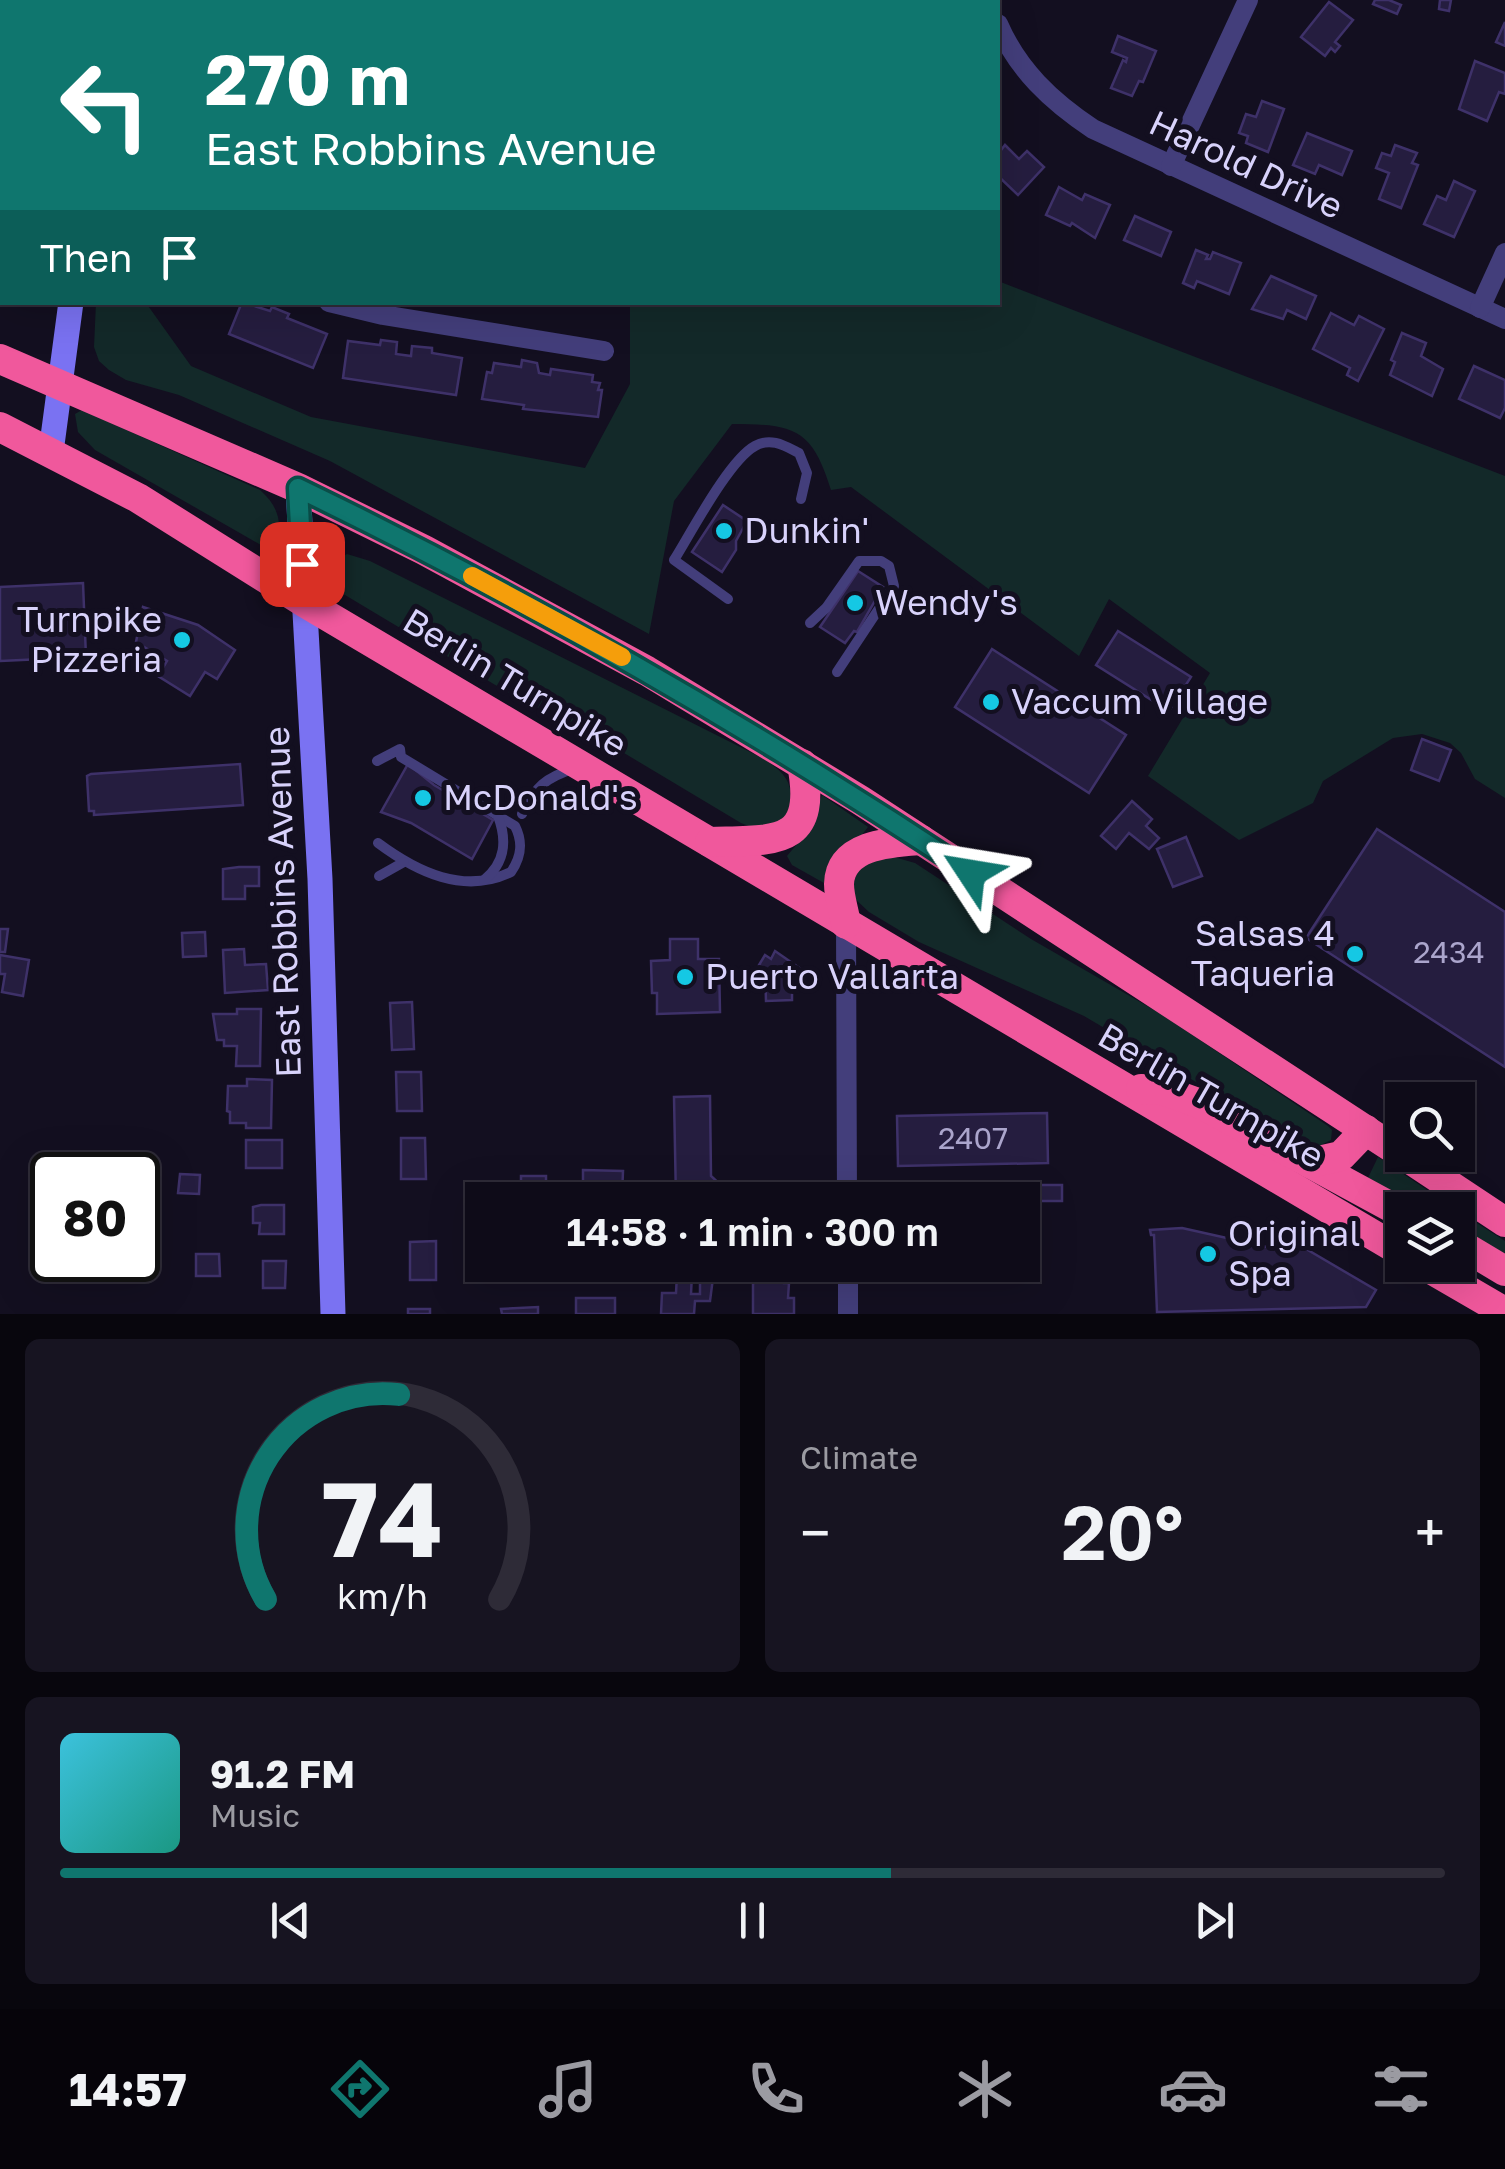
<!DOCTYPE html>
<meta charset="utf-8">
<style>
:root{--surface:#0e0b18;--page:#171421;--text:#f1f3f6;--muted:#9b9ba2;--line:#2e2b37;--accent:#0f766e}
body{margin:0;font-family:"Golos Text",sans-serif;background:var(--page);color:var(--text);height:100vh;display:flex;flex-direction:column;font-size:38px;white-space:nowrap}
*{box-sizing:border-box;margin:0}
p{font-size:32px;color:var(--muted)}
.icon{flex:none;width:55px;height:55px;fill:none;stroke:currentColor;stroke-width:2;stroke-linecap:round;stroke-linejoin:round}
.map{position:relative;height:1314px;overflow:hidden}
.drawer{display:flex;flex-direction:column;gap:25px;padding:25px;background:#08060d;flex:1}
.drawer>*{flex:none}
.hud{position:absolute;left:0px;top:0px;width:1000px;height:305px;box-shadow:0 10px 40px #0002,0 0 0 2px var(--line);background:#0f766e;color:#fff;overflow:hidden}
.fabs{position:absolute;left:1385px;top:1082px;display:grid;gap:20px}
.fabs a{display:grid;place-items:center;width:90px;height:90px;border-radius:0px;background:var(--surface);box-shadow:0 10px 40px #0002,0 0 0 2px var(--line);font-size:50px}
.speed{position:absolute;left:30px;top:1152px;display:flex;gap:20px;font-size:50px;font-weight:700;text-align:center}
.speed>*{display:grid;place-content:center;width:130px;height:130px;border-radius:50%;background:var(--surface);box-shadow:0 10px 40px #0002,0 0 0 2px var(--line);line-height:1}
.speed .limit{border:5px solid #111;border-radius:15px;background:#fff;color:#111}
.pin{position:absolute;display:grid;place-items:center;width:85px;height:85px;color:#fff;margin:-42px;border-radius:20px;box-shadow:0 5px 15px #0006}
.me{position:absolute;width:110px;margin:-55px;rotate:303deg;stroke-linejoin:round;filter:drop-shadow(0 0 8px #0008)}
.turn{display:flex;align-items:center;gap:35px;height:210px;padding:0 40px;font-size:45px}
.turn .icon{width:130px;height:130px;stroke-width:2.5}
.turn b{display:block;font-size:70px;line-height:85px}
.then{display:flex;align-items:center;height:95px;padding:0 40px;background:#0003;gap:20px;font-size:38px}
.big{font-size:75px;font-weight:600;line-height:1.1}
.drawer .tile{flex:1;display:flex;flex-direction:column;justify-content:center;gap:15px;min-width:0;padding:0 35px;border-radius:15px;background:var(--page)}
.drawer .dial{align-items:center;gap:0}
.dial svg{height:260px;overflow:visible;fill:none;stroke:var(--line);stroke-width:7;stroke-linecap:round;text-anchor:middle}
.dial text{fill:var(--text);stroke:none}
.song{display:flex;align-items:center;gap:30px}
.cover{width:120px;height:120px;border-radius:15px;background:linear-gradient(135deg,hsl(190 70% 55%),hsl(170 70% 35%))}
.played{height:10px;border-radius:5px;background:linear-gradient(90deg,var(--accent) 60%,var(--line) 60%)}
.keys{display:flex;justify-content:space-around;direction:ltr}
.heat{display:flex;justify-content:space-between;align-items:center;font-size:55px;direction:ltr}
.drawer .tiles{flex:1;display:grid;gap:25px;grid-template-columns:1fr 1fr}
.tile:last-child{grid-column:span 2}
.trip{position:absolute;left:465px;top:1182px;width:575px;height:100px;border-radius:0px;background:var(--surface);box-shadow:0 10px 40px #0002,0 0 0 2px var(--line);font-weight:600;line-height:100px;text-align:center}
.dock{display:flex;height:160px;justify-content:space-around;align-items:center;background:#06040a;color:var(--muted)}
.dock .icon{width:70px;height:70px}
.dock .on{color:var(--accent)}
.dock b{font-size:45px;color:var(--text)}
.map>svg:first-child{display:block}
.green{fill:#132929}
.building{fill:#251d3f;stroke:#3e3169;stroke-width:2.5}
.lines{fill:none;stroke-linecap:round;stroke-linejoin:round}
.lane{stroke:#433e7b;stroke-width:10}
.street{stroke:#433e7b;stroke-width:20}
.secondary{stroke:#7a72f2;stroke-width:25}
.highway{stroke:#f0589c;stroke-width:30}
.route-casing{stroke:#0a4d48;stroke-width:25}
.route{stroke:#0f766e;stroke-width:18}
.slow{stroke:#f59e0b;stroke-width:18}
.poi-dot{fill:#15c8e4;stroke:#130f20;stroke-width:4}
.labels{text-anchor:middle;stroke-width:10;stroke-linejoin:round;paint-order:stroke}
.number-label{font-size:30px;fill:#aba5cc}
.street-label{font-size:35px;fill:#d8d2fb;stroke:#130f20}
.poi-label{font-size:35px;fill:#d8d2fb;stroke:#130f20;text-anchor:start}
</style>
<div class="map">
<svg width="1505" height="1314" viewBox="0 0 1505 1314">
<rect width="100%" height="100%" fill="#130f20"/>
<g class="green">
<path d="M998,281L1505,476V798L1475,779L1461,753L1450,743L1422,734L1393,738L1323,781L1313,803L1239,840L1148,776L1210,673L1109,599L1079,656L851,487L831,490C812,428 794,424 732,424L674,501L649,634L330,461L179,395L126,380L109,370L99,361L94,347L96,303H146L191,366L311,417L585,468L630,384V303L998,302Z"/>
<path d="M82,410L260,490C278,506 283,522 276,545L266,548L95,450L78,432L75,414Z"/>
<path d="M347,554L370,561L766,760C789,777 791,782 792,810L774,827H751L741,823L614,747L507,692L335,589L329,581L331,563Z"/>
<path d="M822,795L868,827L824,883L792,865L787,856L803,837Z"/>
<path d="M887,855L915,863L1031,939L1161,1014L1328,1126L1332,1130L1331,1140L1317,1147L1293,1139L1084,1016L919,942L869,912L853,897C852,871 863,862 887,855Z"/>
<path d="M1378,1157L1457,1210H1426L1368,1178Z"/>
<path d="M1458,1211L1505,1241V1255L1458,1228Z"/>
</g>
<g class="building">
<path d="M0,0L2,4L0,82Z"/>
<path d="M311,0H406L310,2Z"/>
<path d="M1375,0H1389L1401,5L1397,14L1373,4Z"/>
<path d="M1440,0H1451L1449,11L1439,9Z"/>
<path d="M1329,2L1353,20L1335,42L1340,46L1335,52L1331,48L1325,56L1301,37Z"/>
<path d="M1505,22V46L1496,42Z"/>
<path d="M1118,36L1156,51L1143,82L1139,81L1132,96L1111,88L1123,60L1126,62L1127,58L1112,52Z"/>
<path d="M1475,61L1505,73V94L1499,92L1487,121L1459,109Z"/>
<path d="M1262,101L1284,109L1268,152L1246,143L1248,136L1239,133L1246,114L1256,117Z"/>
<path d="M1307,133L1352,151L1342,175L1319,165L1315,174L1293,165Z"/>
<path d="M1005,145L1019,159L1027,151L1044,167L1018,195L998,176V154Z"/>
<path d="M1395,145L1417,153L1412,163L1418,165L1401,208L1379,199L1389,173L1376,168L1382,153L1391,156Z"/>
<path d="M1454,181L1475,191L1454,237L1424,224L1437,196L1446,200Z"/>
<path d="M1059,187L1082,200L1085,194L1110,205L1095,238L1072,223L1070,226L1046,215Z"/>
<path d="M1135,216L1171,232L1161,256L1124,240Z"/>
<path d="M1196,250L1208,255L1206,259H1210L1213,252L1241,263L1229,294L1197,281L1194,288L1183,283Z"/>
<path d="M1271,276L1316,296L1306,319L1287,310L1283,319L1252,309Z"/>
<path d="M242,302L270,311L272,307L289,314L287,318L327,334L313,368L229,334Z"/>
<path d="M1331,313L1354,325L1359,316L1384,329L1358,381L1347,375L1350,368L1313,349Z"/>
<path d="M1402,333L1426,343L1421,356L1443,369L1432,396L1390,375L1395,362L1391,360Z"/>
<path d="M381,340L397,342L396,354L411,356L412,346L432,348V353L462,358L456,395L343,378L348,341L380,345Z"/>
<path d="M522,360L537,363L539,373L550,375L551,369L593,375L592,382L600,383L598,390H602L598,417L523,409L524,405L482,399L487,372L492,373L494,363L521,367Z"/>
<path d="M1474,366L1505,380V408L1500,418L1459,399Z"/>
<path d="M723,505L747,521L736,541V550L722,572L692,552Z"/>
<path d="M858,571L883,587L857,632L854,631L845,643L820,627Z"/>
<path d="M83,583L86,657L0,661V587Z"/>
<path d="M143,607L198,625L235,650L217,679L205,672L190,696L158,676L167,661L136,642Z"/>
<path d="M1118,631L1191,677L1169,711L1096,665Z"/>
<path d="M992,649L1126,735L1089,793L955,707Z"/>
<path d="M1422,739L1451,750L1439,781L1411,770Z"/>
<path d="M240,764L243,805L94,815V811H89L87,776L91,774Z"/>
<path d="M408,764L434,785L493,820L472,859L411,823L381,812Z"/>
<path d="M1132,801L1152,819L1146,826L1159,838L1149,849L1129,833L1116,849L1101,836Z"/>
<path d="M1377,829L1505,912V1067L1306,938Z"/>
<path d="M1186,837L1202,876L1173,887L1157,849Z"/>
<path d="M239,867H259V886H245V899H223V869Z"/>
<path d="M0,929H8L5,952H0Z"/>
<path d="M205,932L206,956L183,957L182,933Z"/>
<path d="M670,939H698V959H719L720,1012L657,1014V993H652L651,961L670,960Z"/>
<path d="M244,949L245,965L266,964L268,990L225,993L223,950Z"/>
<path d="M775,951L801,969L792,984V1000L766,1001L765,968L759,965L765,955L771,959Z"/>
<path d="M0,955L29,960L23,996L2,992L5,974H0Z"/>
<path d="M412,1002L414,1049L392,1050L390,1003Z"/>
<path d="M237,1009H261L260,1066H236L237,1046H224V1040H217L213,1014H237Z"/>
<path d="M396,1072H421L422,1111H397Z"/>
<path d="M247,1079L272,1080L271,1128H246V1123H230V1112L227,1111L228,1086H247Z"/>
<path d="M710,1096L711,1176L725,1189L779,1188L788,1200H676L674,1097Z"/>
<path d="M1047,1113L1048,1163L898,1166L897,1116Z"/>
<path d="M401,1138H425L426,1179H401Z"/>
<rect x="246" y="1140" width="36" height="28"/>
<path d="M583,1170L623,1171L622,1197L583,1196Z"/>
<path d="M180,1174L200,1175L199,1194L178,1193Z"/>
<rect x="521" y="1176" width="25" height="24"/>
<path d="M1019,1185H1062V1201H1022L1019,1200Z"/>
<path d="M261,1205H284V1234H259L260,1223H253V1207Z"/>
<path d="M1182,1228L1267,1247L1301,1246L1376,1290L1366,1307L1157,1312L1154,1235H1151L1150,1230Z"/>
<path d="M436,1241V1280H410V1242Z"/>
<path d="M196,1254H219L220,1276H196Z"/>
<path d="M263,1261H286L285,1288H263Z"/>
<path d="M677,1274H692L691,1294H700V1277L713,1278L710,1301H695L694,1314H661L662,1293H676Z"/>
<path d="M773,1275H784V1283H789L788,1298H794V1314H753V1284L757,1279H774Z"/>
<rect x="576" y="1298" width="39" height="16"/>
<path d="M538,1307V1314H502L501,1309Z"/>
<rect x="408" y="1309" width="22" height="5"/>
</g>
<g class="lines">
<g class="lane">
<path d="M728,599L674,560C691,533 729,460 755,446C771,437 785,446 799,453L807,473L801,499"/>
<path d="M810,623L826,608L859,561H881L889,566L894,586L837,672"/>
<path d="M377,761L400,749L401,757L515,826C523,842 522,856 511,872C464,895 417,872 378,843"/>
<path d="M522,814C536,786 545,778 575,768"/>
<path d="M379,876L404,862"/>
<path d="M484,880C506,862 507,840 498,816"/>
</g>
<g class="street">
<path d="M139,0L140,2"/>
<path d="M987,0L988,2"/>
<path d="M452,2L453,0"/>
<path d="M998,24C1018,70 1051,101 1093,129L1505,319"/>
<path d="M1171,166L1248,0"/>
<path d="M329,302L383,315L604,351"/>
<path d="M1480,308L1505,253"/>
<path d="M846,924L847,1200"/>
<path d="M848,1265V1314"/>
</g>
<g class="secondary">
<path d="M111,2V0"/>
<path d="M51,452L71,302"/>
<path d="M298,488L320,879L333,1314"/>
</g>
<g class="highway">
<path d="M0,359L298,488L424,550L647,671L860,800L1402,1154"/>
<path d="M0,427L138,498L304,602L1402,1252"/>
<path d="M710,842C775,840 818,847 802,764"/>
<path d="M846,924C844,911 839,897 839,884C840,844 892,842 921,840"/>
<path d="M1141,1089L1162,1090L1201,1104L1402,1213"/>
<path d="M1404,1155L1505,1222"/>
<path d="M1310,1163L1341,1156L1366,1130"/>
<path d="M1458,1243L1505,1271"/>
<path d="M1424,1265L1505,1312"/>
</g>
</g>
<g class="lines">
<defs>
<path id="route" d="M302,564L298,488C532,601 755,730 971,873"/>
</defs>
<use href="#route" class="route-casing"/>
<use href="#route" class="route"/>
<path class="slow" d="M472,576L622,657"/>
</g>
<g class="poi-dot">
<circle cx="724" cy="531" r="10"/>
<circle cx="855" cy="603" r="10"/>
<circle cx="182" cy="640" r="10"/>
<circle cx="991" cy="702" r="10"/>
<circle cx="423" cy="798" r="10"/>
<circle cx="1355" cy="954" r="10"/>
<circle cx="685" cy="977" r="10"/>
<circle cx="1208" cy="1254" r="10"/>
</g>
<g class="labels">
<g class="number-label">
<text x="1449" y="963">2434</text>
<text x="973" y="1149">2407</text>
</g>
<g class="street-label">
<text transform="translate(1246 165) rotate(25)" y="12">Harold Drive</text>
<text transform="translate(515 683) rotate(31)" y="12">Berlin Turnpike</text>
<text transform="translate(283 902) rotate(-92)" y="12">East Robbins Avenue</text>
<text transform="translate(1211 1096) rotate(30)" y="12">Berlin Turnpike</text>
</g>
<g class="poi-label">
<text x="744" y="543">Dunkin'</text>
<text x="875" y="615">Wendy's</text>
<text x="162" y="632" text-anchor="end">Turnpike<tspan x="162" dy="40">Pizzeria</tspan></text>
<text x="1011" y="714">Vaccum Village</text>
<text x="443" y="810">McDonald's</text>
<text x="1335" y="946" text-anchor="end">Salsas 4<tspan x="1335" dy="40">Taqueria</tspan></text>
<text x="705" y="989">Puerto Vallarta</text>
<text x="1228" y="1246">Original<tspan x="1228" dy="40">Spa</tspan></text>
</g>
</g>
</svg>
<div class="fabs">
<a><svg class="icon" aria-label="search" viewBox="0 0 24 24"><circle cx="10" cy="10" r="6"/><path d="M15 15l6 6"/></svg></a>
<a><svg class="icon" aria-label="layers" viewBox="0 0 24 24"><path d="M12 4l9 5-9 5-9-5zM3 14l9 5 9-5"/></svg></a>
</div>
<div class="speed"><div class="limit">80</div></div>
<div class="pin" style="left:302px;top:564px;background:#d93025"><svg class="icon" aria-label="arrive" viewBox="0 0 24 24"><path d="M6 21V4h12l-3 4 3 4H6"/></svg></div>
<svg class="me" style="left:971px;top:873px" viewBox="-20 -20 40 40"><path d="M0-17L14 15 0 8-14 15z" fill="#0f766e" stroke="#fff" stroke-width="4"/></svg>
<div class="trip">14:58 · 1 min · 300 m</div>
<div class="hud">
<div class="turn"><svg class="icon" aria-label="left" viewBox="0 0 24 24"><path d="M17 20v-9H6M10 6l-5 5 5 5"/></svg><div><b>270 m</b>East Robbins Avenue</div></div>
<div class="then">Then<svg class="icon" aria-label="arrive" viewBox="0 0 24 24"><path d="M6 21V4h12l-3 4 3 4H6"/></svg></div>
</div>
</div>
<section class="drawer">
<div class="tiles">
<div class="tile dial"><svg viewBox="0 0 100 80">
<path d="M14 69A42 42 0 1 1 86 69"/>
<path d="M14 69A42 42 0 0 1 55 6" stroke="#0f766e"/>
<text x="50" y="56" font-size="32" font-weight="700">74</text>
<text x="50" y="72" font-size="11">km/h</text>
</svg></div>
<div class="tile"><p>Climate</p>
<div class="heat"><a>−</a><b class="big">20°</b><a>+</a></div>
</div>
<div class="tile">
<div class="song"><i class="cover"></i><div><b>91.2 FM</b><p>Music</p></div></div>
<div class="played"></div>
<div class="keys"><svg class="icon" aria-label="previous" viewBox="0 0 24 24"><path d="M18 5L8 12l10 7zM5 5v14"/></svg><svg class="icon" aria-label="pause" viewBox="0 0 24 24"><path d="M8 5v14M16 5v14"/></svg><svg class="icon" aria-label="next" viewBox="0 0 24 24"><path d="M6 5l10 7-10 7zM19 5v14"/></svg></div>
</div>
</div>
</section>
<nav class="dock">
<b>14:57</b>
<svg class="icon on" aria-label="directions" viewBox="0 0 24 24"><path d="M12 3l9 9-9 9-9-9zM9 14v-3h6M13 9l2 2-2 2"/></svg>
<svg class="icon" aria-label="music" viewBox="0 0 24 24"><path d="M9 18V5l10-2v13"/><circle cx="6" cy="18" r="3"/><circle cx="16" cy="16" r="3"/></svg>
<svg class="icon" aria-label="phone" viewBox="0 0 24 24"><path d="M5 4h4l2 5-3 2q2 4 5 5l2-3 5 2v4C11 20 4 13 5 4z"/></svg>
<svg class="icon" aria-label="climate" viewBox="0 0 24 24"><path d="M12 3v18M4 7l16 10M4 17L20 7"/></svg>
<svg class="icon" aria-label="car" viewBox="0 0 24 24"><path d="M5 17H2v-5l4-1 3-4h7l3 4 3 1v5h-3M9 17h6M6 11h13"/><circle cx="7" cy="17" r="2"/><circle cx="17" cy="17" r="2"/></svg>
<svg class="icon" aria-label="filters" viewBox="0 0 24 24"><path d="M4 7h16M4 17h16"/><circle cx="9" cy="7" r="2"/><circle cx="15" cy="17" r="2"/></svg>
</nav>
